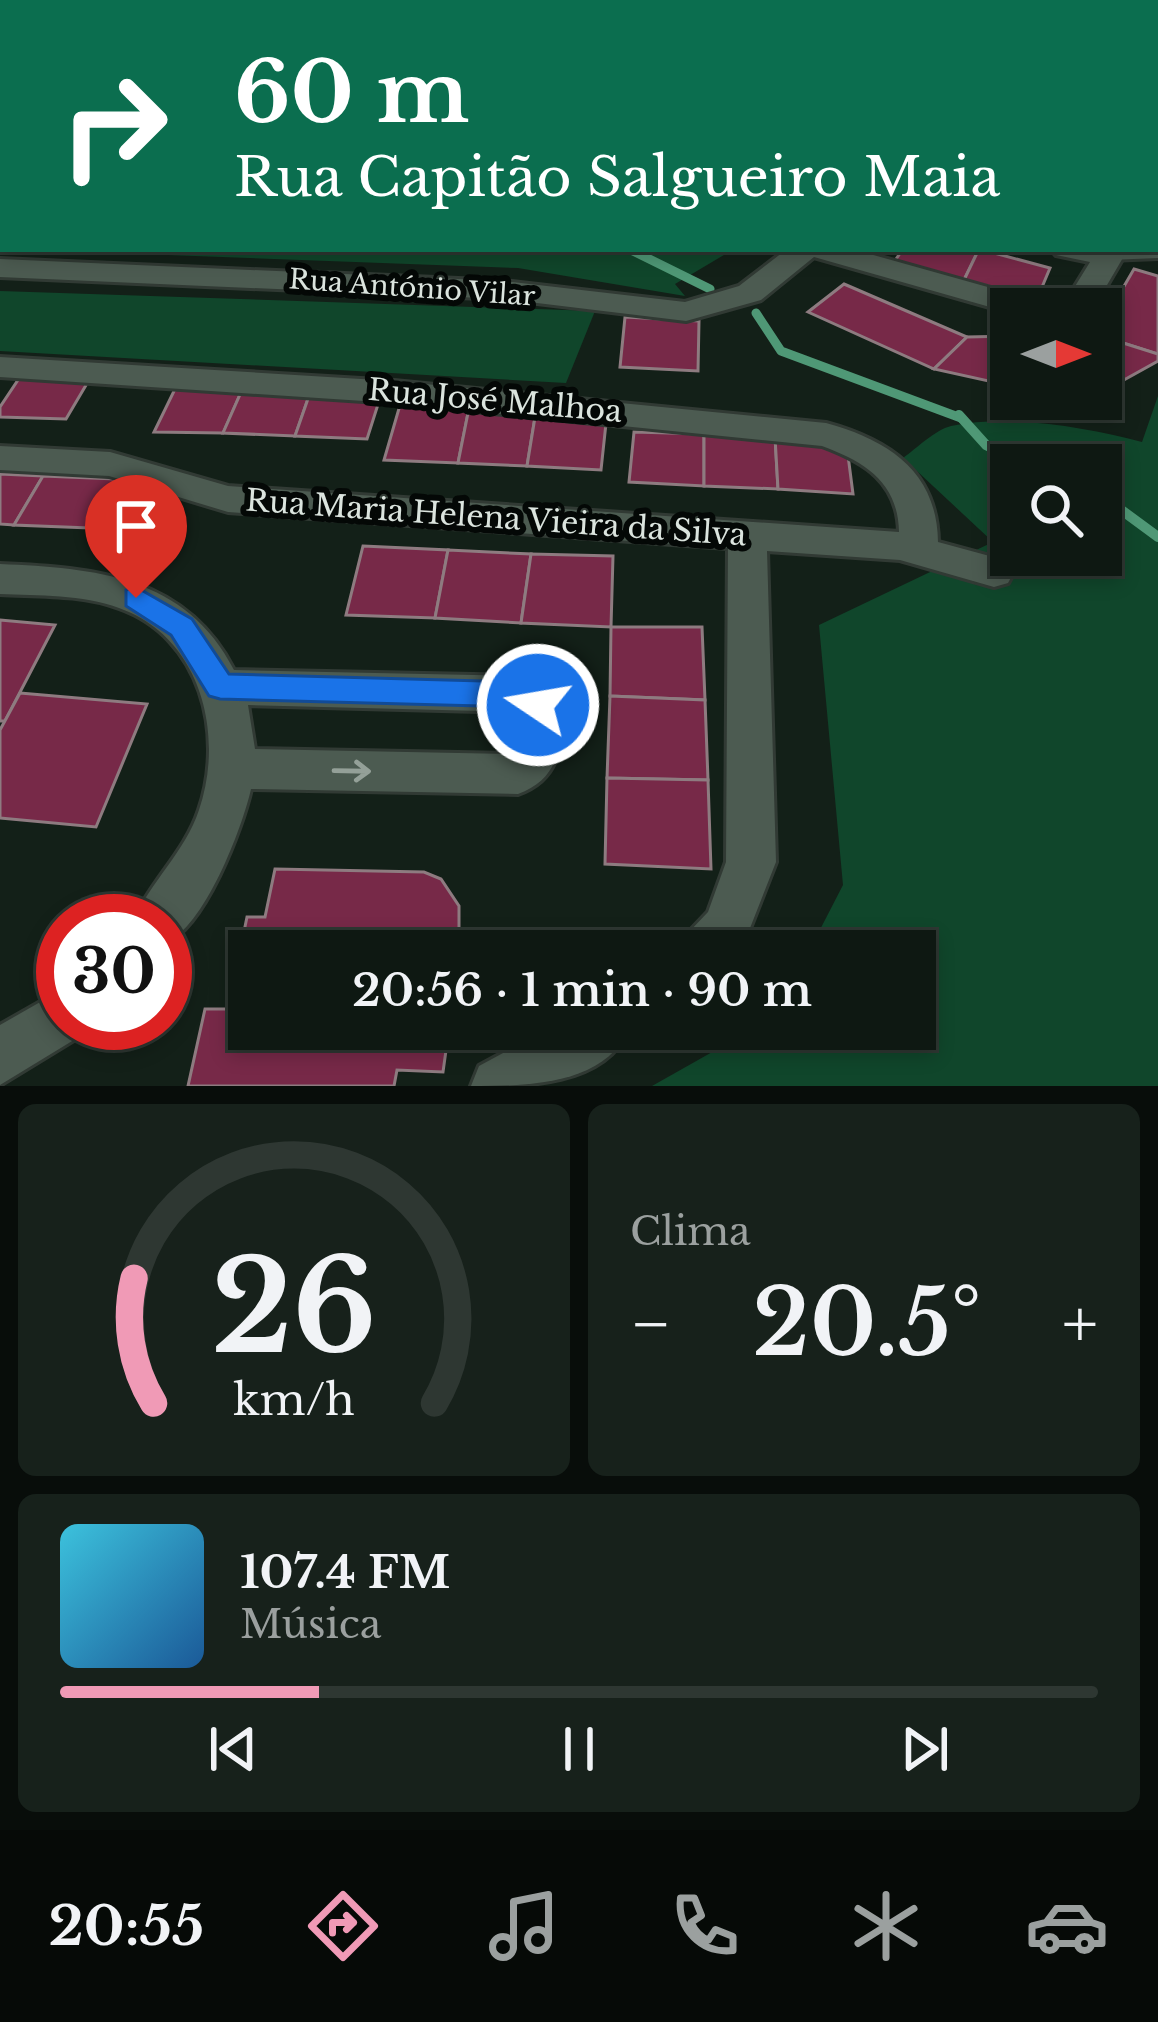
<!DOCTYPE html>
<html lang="pt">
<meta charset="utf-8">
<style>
:root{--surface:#0e1812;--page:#17211b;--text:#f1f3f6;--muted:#9ba09f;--line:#2e3732;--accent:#f09ab6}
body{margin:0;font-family:"Libre Baskerville",serif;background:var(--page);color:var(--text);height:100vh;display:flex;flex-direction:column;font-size:45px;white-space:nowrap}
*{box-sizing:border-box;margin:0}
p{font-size:39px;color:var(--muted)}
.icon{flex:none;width:66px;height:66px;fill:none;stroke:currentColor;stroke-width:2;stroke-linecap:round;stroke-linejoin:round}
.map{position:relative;height:1086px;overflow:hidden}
.side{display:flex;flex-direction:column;gap:18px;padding:18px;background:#080d0a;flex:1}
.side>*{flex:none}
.top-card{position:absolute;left:0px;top:0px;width:1158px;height:252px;box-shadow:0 6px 18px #0003,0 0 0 3px var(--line);background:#0b6e4f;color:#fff;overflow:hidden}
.needle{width:78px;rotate:90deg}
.tools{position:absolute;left:990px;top:288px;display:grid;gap:24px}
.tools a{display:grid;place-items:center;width:132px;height:132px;border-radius:0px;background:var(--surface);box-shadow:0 6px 18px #0003,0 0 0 3px var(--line);font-size:60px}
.speed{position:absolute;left:36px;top:894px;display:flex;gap:24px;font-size:60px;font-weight:700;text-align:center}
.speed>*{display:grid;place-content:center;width:156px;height:156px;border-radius:50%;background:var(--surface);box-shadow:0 6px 18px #0003,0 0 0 3px var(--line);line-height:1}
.speed .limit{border:18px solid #d22;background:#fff;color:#111}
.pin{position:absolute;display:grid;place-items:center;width:102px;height:102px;color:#fff;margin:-123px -51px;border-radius:50% 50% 50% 0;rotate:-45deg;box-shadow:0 0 12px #0007}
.pin .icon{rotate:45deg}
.me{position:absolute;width:132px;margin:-66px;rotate:282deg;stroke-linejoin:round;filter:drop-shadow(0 0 9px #0008)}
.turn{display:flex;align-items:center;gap:42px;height:252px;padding:0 36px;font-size:54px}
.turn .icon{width:156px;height:156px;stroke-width:2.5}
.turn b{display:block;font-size:84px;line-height:102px}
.big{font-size:90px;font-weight:600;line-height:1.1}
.side .widget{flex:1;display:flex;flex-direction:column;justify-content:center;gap:18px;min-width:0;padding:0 42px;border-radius:18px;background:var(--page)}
.side .dial{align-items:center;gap:0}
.dial svg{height:312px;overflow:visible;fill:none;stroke:var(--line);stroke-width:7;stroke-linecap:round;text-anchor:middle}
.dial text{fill:var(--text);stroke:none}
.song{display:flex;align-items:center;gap:36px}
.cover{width:144px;height:144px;border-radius:18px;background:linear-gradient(135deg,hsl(190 70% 55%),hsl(210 70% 35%))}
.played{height:12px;border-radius:6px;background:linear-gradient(90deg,var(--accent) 25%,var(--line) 25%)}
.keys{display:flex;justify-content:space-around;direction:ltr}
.heat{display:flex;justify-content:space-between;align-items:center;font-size:66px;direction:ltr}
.side .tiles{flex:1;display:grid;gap:18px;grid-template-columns:1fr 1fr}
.widget:last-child{grid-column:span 2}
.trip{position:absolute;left:228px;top:930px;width:708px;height:120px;border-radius:0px;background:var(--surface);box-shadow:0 6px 18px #0003,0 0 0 3px var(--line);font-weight:600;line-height:120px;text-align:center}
.tabs{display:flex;height:192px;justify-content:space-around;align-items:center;background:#060a07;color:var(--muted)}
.tabs .icon{width:84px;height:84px}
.tabs .selected{color:var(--accent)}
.tabs b{font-size:54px;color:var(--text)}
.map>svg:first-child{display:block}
.green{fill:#10462b;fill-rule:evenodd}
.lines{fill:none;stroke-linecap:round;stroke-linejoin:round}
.stream-far1{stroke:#4f9876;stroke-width:9}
.stream{stroke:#4f9876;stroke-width:10}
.building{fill:#772948;stroke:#8e7b80;stroke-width:3}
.service-casing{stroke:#313a34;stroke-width:6}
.minor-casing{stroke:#313a34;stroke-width:6}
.tertiary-casing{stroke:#313a34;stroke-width:6}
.service{fill:#4c5b51;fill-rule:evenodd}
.minor{fill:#4c5b51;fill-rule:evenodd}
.tertiary{fill:#4c5b51;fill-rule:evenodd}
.oneway{stroke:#94a098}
.route{fill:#1a73e8;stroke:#114b97;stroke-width:3}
.labels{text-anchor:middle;stroke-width:12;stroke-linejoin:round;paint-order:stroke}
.far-street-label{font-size:27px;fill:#dbe4de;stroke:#040806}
.street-label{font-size:30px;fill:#dbe4de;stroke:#040806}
</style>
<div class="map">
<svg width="1158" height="1086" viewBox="0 0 1158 1086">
<rect width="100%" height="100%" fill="#132018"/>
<g class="green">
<path d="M6,249H734L675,284L685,296L518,268Z"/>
<path d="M0,291L595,311L566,383L0,351Z"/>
<path d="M1158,396V1086H652L753,1029H915V951H809L843,885L819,625L993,542L903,458C917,448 935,430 951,426C1010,414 1084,427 1142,442ZM1011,465H1101V555H1011Z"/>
</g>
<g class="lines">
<g class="stream-far1">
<path d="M629,249L710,289"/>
<path d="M756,313L781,351L961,418"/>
</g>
<g class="stream">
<path d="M959,415L986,445L1026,465"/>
<path d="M1101,495L1158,537"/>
</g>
</g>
<g class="building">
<path d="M903,249H979L964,280L894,262Z"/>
<path d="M979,249L1050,268L1037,299L964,280Z"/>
<path d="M1134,269L1158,276V354L1101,336V326Z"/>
<path d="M844,284L967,337L934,369L808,312Z"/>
<path d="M625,317L699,321L698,371L620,367Z"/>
<path d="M1011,336V386L934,369L967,337Z"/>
<path d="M1101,336L1158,354V361L1113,386H1101Z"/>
<path d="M22,374L92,375L66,419L0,417V407Z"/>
<path d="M175,389L242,390L223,433L154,432Z"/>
<path d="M242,390L310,393L295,436L223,433Z"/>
<path d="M310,393L381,395L367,439L295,436Z"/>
<path d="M400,405L469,408L458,463L384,460Z"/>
<path d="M469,408L536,411L527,466L458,463Z"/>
<path d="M536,411L607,414L601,470L527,466Z"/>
<path d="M634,432L704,434V486L629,482Z"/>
<path d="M704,434L775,437L778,489L704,486Z"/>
<path d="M775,437L846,440L853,494L778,489Z"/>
<path d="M0,474L43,476L14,525L0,524Z"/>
<path d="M43,476L116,479L90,528L14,525Z"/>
<path d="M363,546L448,550L435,618L346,615Z"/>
<path d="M448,550L531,554L521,623L435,618Z"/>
<path d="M531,554L613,556L611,627L521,623Z"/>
<path d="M0,620L55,625L5,721H0Z"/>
<path d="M611,627H702L705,700L610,696Z"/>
<path d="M20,693L147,704L96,827L0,818V730Z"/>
<path d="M610,696L705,700L708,780L607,778Z"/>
<path d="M607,778L708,780L711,869L605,864Z"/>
<path d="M275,869L424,872L441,879L459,906V951H249V1029H449L443,1072L397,1070L394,1086H188L205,1009H228L247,917H265Z"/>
</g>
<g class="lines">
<defs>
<g id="service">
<path d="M364,0H374L376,3H366Z"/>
<path d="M1071,0H1079L1081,3H1071Z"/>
<path d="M1158,250V258L1109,260L1102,256L1109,252Z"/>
</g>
<g id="minor">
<path d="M169,0H194L167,3Z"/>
<path d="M482,0H522L480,3Z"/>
<path d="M528,0H603L605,3H530Z"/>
<rect x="819" y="0" width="22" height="3"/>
<path d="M1048,0H1107L1046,3Z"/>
<path d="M0,80H3L0,95Z"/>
<path d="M787,249H852L1041,302L1046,309H1011V313L814,257L761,300L686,321L504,299L0,277V259L504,281L685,302L739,286Z"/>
<path d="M1051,249H1117L1124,256L1093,309H1061L1090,262L1056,255Z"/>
<path d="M0,357L394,381L826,423C888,440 937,471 938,542L1008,561L1014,572L1008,583L994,587L900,560L767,551L776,862L741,951H680L688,933L708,912L726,862L728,548L228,512L109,476L0,470V446L110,452L228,486L899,532C898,482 865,462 822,446L394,403L0,377Z"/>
<path d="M0,564C95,568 186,576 234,670L522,676L547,684C567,725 568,776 518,794L251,789C242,829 204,928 165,943V921H133C151,881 185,852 199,810C225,734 201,637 119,608C82,594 39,596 0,594ZM248,705L516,712L517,714L509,754L255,749Z"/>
<path d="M63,989V1023H87L82,1035L0,1085V1025Z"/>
<path d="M547,1029H629C604,1086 525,1086 471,1086L479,1066Z"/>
</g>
<rect id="tertiary" x="1155" y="58" width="3" height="18"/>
</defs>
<use href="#service" class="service-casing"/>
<use href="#minor" class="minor-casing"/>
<use href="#tertiary" class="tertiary-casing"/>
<use href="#service" class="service"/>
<use href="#minor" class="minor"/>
<use href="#tertiary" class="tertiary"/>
</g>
<defs><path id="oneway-shaft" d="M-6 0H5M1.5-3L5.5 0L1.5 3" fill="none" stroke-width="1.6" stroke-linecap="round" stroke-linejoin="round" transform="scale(3)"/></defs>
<use class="oneway" href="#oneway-shaft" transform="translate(352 771) rotate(1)"/>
<path class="route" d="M136,587L192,619L229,674L522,682L549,696L553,705L538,718L516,707L220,699L209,696L171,635L126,606V590Z"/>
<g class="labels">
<g class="far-street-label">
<text transform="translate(412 288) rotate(4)" y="9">Rua António Vilar</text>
</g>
<g class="street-label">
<text transform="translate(495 401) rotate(5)" y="10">Rua José Malhoa</text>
<text transform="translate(496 518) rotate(4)" y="10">Rua Maria Helena Vieira da Silva</text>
</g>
</g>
</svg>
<div class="tools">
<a><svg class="needle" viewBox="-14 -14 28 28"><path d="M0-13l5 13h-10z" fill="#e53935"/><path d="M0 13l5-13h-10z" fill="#9ba09f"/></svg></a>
<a><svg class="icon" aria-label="search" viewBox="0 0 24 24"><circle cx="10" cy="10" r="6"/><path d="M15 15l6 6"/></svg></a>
</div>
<div class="speed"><div class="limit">30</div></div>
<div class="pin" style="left:136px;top:598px;background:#d93025"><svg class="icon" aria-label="arrive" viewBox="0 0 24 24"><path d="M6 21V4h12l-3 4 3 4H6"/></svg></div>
<svg class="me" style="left:538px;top:705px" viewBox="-20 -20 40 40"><circle r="17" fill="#1a73e8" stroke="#fff" stroke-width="3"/><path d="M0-11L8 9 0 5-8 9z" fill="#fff"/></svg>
<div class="trip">20:56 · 1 min · 90 m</div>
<div class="top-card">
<div class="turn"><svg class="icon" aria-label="right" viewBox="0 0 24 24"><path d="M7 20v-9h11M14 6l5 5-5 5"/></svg><div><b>60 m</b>Rua Capitão Salgueiro Maia</div></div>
</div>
</div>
<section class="side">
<div class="tiles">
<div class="widget dial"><svg viewBox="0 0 100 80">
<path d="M14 69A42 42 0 1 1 86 69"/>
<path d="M14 69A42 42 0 0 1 9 37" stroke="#f09ab6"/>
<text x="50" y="56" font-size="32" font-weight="700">26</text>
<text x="50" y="72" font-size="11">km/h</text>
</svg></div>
<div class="widget"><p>Clima</p>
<div class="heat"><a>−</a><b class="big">20.5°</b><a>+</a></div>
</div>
<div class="widget">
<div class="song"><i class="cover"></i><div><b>107.4 FM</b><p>Música</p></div></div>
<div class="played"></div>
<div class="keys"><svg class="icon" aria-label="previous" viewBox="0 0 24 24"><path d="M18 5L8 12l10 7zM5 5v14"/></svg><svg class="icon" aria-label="pause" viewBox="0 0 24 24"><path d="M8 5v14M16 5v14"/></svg><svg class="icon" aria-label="next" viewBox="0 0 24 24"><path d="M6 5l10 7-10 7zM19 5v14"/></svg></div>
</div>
</div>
</section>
<nav class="tabs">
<b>20:55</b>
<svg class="icon selected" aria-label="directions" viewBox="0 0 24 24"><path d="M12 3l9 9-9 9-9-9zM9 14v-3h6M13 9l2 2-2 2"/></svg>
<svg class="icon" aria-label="music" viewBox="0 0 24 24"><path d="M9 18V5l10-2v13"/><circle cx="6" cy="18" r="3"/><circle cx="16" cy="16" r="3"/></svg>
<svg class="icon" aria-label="phone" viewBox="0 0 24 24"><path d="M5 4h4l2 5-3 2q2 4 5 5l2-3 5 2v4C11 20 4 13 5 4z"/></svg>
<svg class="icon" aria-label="climate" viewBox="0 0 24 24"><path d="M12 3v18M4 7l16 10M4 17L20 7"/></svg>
<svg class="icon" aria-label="car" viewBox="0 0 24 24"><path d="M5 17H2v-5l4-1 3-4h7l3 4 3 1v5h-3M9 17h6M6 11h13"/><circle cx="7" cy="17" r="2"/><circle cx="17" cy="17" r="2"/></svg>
</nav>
